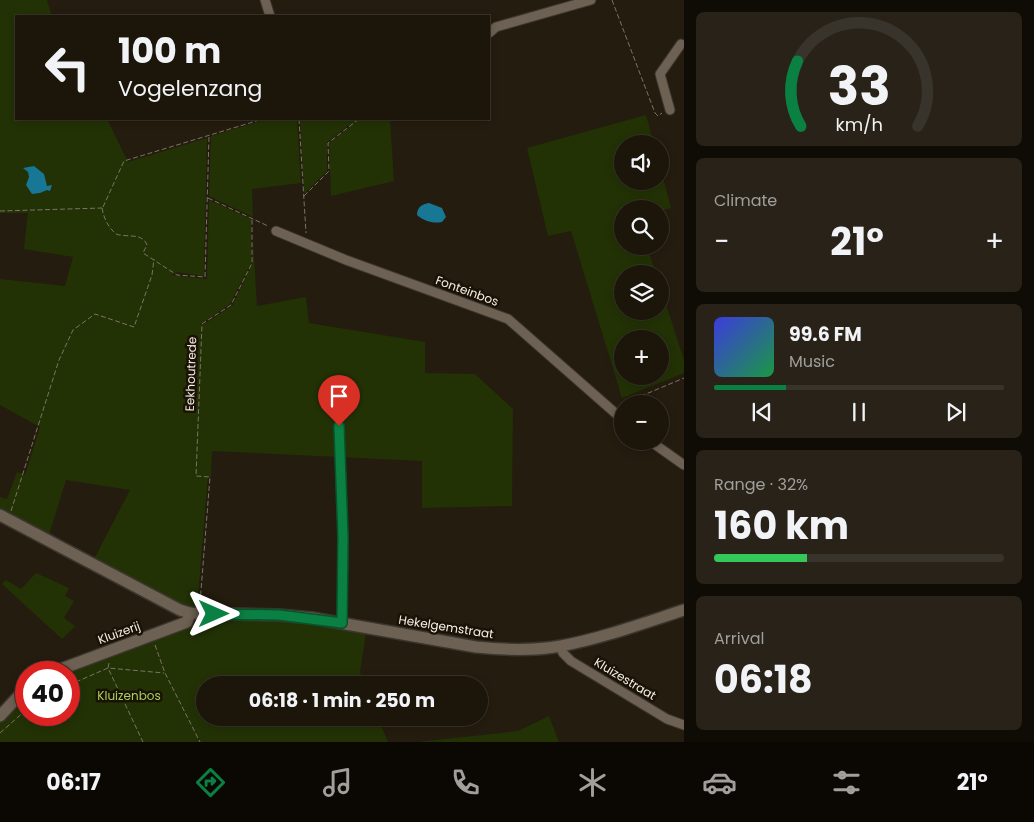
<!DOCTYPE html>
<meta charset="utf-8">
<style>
:root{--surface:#1b150a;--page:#282218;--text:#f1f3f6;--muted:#a09f9c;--line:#39342b;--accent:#0b8043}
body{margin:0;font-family:Poppins,sans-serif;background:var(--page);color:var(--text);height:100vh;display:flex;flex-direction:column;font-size:19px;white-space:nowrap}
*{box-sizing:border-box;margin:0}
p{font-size:16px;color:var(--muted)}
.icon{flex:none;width:28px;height:28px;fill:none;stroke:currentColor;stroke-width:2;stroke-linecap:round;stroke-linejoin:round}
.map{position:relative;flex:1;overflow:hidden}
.drawer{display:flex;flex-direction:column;gap:12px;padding:12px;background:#0f0c06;width:350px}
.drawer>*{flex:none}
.top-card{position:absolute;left:15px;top:15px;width:475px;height:105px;border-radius:0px;box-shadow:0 2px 8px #0003,0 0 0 1px var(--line);background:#1b150a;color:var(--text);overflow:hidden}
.controls{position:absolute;left:614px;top:135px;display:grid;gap:10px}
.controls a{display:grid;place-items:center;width:55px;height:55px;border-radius:50%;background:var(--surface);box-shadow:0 2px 8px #0003,0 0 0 1px var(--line);font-size:25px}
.speed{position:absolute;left:15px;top:661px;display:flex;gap:10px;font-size:25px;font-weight:700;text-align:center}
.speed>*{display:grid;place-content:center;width:65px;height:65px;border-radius:50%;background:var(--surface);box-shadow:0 2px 8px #0003,0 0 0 1px var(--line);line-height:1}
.speed .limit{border:8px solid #d22;background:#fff;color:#111}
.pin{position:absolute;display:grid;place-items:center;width:42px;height:42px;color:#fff;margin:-51px -21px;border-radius:50% 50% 50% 0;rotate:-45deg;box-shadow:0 0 5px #0007}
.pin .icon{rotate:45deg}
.me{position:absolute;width:55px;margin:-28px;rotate:90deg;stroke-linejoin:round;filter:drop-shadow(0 0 4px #0008)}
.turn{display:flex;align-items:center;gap:18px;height:105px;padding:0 20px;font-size:22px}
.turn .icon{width:65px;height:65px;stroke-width:2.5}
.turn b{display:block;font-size:35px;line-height:42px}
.big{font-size:38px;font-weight:700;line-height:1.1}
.drawer .widget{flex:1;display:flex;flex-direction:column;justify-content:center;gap:8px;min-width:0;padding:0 18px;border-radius:8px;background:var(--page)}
.drawer .dial{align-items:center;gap:0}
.dial svg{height:130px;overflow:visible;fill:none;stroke:var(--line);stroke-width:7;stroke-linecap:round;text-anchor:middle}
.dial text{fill:var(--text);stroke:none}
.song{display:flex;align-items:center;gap:15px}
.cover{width:60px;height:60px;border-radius:8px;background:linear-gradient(135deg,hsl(240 70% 55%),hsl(140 70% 35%))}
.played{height:5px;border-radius:2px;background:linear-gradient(90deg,var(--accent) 25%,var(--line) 25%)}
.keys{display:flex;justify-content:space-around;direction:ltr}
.heat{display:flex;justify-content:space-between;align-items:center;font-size:28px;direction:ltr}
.charge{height:8px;border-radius:4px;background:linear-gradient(90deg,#34c759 32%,var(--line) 0)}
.trip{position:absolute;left:196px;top:676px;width:292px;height:50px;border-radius:25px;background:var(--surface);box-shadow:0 2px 8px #0003,0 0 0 1px var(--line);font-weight:700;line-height:50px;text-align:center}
.tab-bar{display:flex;height:80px;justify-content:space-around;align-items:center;background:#0b0804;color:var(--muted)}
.tab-bar .icon{width:35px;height:35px}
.tab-bar .active{color:var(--accent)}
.tab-bar b{font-size:22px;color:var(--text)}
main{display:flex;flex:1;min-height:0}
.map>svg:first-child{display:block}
.green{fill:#223205;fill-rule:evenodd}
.water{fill:#177795}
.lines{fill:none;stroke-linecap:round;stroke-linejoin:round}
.minor-casing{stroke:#3b352e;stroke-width:11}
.tertiary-casing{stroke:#3b352e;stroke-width:14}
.path{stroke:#7b7367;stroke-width:1;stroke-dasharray:5 2.5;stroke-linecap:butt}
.minor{stroke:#6c6152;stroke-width:9}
.tertiary{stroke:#6c6152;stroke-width:11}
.route-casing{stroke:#07532c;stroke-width:12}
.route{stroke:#0b8043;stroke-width:9}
.labels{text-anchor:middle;stroke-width:5;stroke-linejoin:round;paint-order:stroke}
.street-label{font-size:12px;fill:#f5efe6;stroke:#1b1206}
.park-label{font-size:12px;fill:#a5d061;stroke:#1b1206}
</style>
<main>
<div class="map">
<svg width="684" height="742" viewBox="0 0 684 742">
<rect width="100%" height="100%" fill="#241c0e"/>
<g class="green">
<path d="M0,0H47L52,16H16V119H107L128,162L207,138L204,276L176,272L171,275L207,279L209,200L251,219V263L230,304L201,324L203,325L233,305L252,263L253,240L257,306L306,297L309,323L425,342V373L475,374L513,409L512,506L422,508V461L212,451L211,477H208L207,487L197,609L187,607L94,559L130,490L66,480L49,535L0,510V497L7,499L17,472L25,475L40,427L0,405V279L65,286L73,257L24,249L28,213H0Z"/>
<path d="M646,115L654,144H622V181H660V167L671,208L660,211V209H622V246H647L656,274H622V311H660V286L684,360V373L622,398L571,231L548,236L527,148ZM622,339H660V376H622Z"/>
<path d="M268,119H297L301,183L252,189L253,217L209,196L211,136Z"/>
<path d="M300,119H390L394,181L331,196L329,143L350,127L349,125L327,142V171L304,194Z"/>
<path d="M36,573L69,588L65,596L74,601L64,618L75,626L62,639L2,584L6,580L21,589Z"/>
<path d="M218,619L293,621L366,633L360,672L365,685H205V718H378L388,742H0V720L26,692V715H69V672H59L202,620Z"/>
<path d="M549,716L559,742H418L518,731Z"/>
</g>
<g class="water">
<path d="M34,166L44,174L47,186L52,185L50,191L47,190L40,193L32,194L26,185L29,177L28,172L23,168Z"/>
<path d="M429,203L442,208L446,217L442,222C433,224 424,221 417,215C417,207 422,204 429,203Z"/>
</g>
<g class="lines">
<defs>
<g id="minor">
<path d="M265,0L270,16"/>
<path d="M489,33L496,27L591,0"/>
<path d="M670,110L660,74L681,44"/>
<path d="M276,231L346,260L508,319L622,419"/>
<path d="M339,426L343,537L342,623"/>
<path d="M650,441L684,465"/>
<path d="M560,646L563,653L571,661L667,719L684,725"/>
</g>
<g id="tertiary">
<path d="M0,515L180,610L190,613L279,615L312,618L476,647C504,650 533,651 561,646C603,638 644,623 684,610"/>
<path d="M53,672L187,622L190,613"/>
<path d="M0,716L26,688"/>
</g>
</defs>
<use href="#minor" class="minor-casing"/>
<use href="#tertiary" class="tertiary-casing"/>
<g class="path">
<path d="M612,0L655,113L658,116L662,113"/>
<path d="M299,119L306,233"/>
<path d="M304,196L329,171L328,143L359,119"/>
<path d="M208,198L268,226"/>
<path d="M103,207L124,161L263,119"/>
<path d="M102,208C104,219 108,227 116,234C127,238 142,232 147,245L143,253L177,275L205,277L209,136"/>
<path d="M0,211L102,208"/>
<path d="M620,405L684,378"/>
<path d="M11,511L59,360L73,330L95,314L134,327L152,275L154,259"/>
<path d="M200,603L210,477L196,476L202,324L231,305L252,263V219"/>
<path d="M155,645L165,673L200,742"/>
<path d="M109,663L108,668L143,742"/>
<path d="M69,685L108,668L164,673"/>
<path d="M0,733L26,710"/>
</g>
<use href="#minor" class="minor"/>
<use href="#tertiary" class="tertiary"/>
</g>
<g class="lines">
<defs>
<path id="route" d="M214,614L279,615L342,623L343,537L339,426"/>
</defs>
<use href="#route" class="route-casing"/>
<use href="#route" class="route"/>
</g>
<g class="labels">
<g class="street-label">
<text transform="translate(467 291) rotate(20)" y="4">Fonteinbos</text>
<text transform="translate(191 374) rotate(-88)" y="4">Eekhoutrede</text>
<text transform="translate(446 627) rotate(9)" y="4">Hekelgemstraat</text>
<text transform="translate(119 633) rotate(-20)" y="4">Kluizerij</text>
<text transform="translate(625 679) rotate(31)" y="4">Kluizestraat</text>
</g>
<g class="park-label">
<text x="129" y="700">Kluizenbos</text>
</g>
</g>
</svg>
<div class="controls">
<a><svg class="icon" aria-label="sound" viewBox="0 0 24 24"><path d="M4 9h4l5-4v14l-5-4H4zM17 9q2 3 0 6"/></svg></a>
<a><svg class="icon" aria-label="search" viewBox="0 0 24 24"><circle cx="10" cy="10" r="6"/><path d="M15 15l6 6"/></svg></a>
<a><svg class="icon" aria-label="layers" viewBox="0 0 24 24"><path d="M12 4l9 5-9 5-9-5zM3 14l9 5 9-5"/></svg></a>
<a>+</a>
<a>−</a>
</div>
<div class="speed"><div class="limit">40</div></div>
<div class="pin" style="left:339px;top:426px;background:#d93025"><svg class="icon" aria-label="arrive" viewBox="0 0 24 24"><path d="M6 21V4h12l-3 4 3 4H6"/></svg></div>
<svg class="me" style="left:214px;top:614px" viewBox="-20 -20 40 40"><path d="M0-17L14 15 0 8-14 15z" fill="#0b8043" stroke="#fff" stroke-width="4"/></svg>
<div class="trip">06:18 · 1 min · 250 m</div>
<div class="top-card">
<div class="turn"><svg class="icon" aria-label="left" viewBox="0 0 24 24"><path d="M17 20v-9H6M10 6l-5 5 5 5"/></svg><div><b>100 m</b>Vogelenzang</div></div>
</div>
</div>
<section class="drawer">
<div class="widget dial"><svg viewBox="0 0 100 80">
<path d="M14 69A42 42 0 1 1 86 69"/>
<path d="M14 69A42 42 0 0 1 12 29" stroke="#0b8043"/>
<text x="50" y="56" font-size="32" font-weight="700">33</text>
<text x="50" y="72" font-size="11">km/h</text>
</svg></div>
<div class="widget"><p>Climate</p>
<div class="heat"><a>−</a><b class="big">21°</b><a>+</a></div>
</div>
<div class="widget">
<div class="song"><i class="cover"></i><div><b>99.6 FM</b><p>Music</p></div></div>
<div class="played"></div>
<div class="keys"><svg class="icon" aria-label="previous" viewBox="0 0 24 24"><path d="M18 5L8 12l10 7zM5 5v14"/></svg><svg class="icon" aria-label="pause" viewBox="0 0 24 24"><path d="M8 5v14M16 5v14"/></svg><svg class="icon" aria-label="next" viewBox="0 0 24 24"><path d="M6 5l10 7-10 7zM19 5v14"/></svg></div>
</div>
<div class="widget"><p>Range · 32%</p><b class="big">160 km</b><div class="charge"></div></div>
<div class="widget"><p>Arrival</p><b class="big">06:18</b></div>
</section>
</main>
<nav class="tab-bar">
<b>06:17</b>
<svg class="icon active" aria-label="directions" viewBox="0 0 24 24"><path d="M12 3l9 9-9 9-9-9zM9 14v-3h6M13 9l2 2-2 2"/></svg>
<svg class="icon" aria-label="music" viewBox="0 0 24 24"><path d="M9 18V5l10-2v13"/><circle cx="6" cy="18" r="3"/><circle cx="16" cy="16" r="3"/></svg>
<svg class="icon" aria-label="phone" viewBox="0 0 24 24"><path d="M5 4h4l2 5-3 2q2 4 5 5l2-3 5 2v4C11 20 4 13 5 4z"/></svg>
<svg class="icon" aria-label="climate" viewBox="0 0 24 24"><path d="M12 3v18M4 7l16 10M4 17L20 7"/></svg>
<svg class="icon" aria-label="car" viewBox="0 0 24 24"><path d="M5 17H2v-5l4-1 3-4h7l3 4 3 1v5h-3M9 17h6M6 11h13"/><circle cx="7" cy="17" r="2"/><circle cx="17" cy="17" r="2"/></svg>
<svg class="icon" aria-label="filters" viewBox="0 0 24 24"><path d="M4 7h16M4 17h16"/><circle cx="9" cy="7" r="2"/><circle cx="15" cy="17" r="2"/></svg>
<b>21°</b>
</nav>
